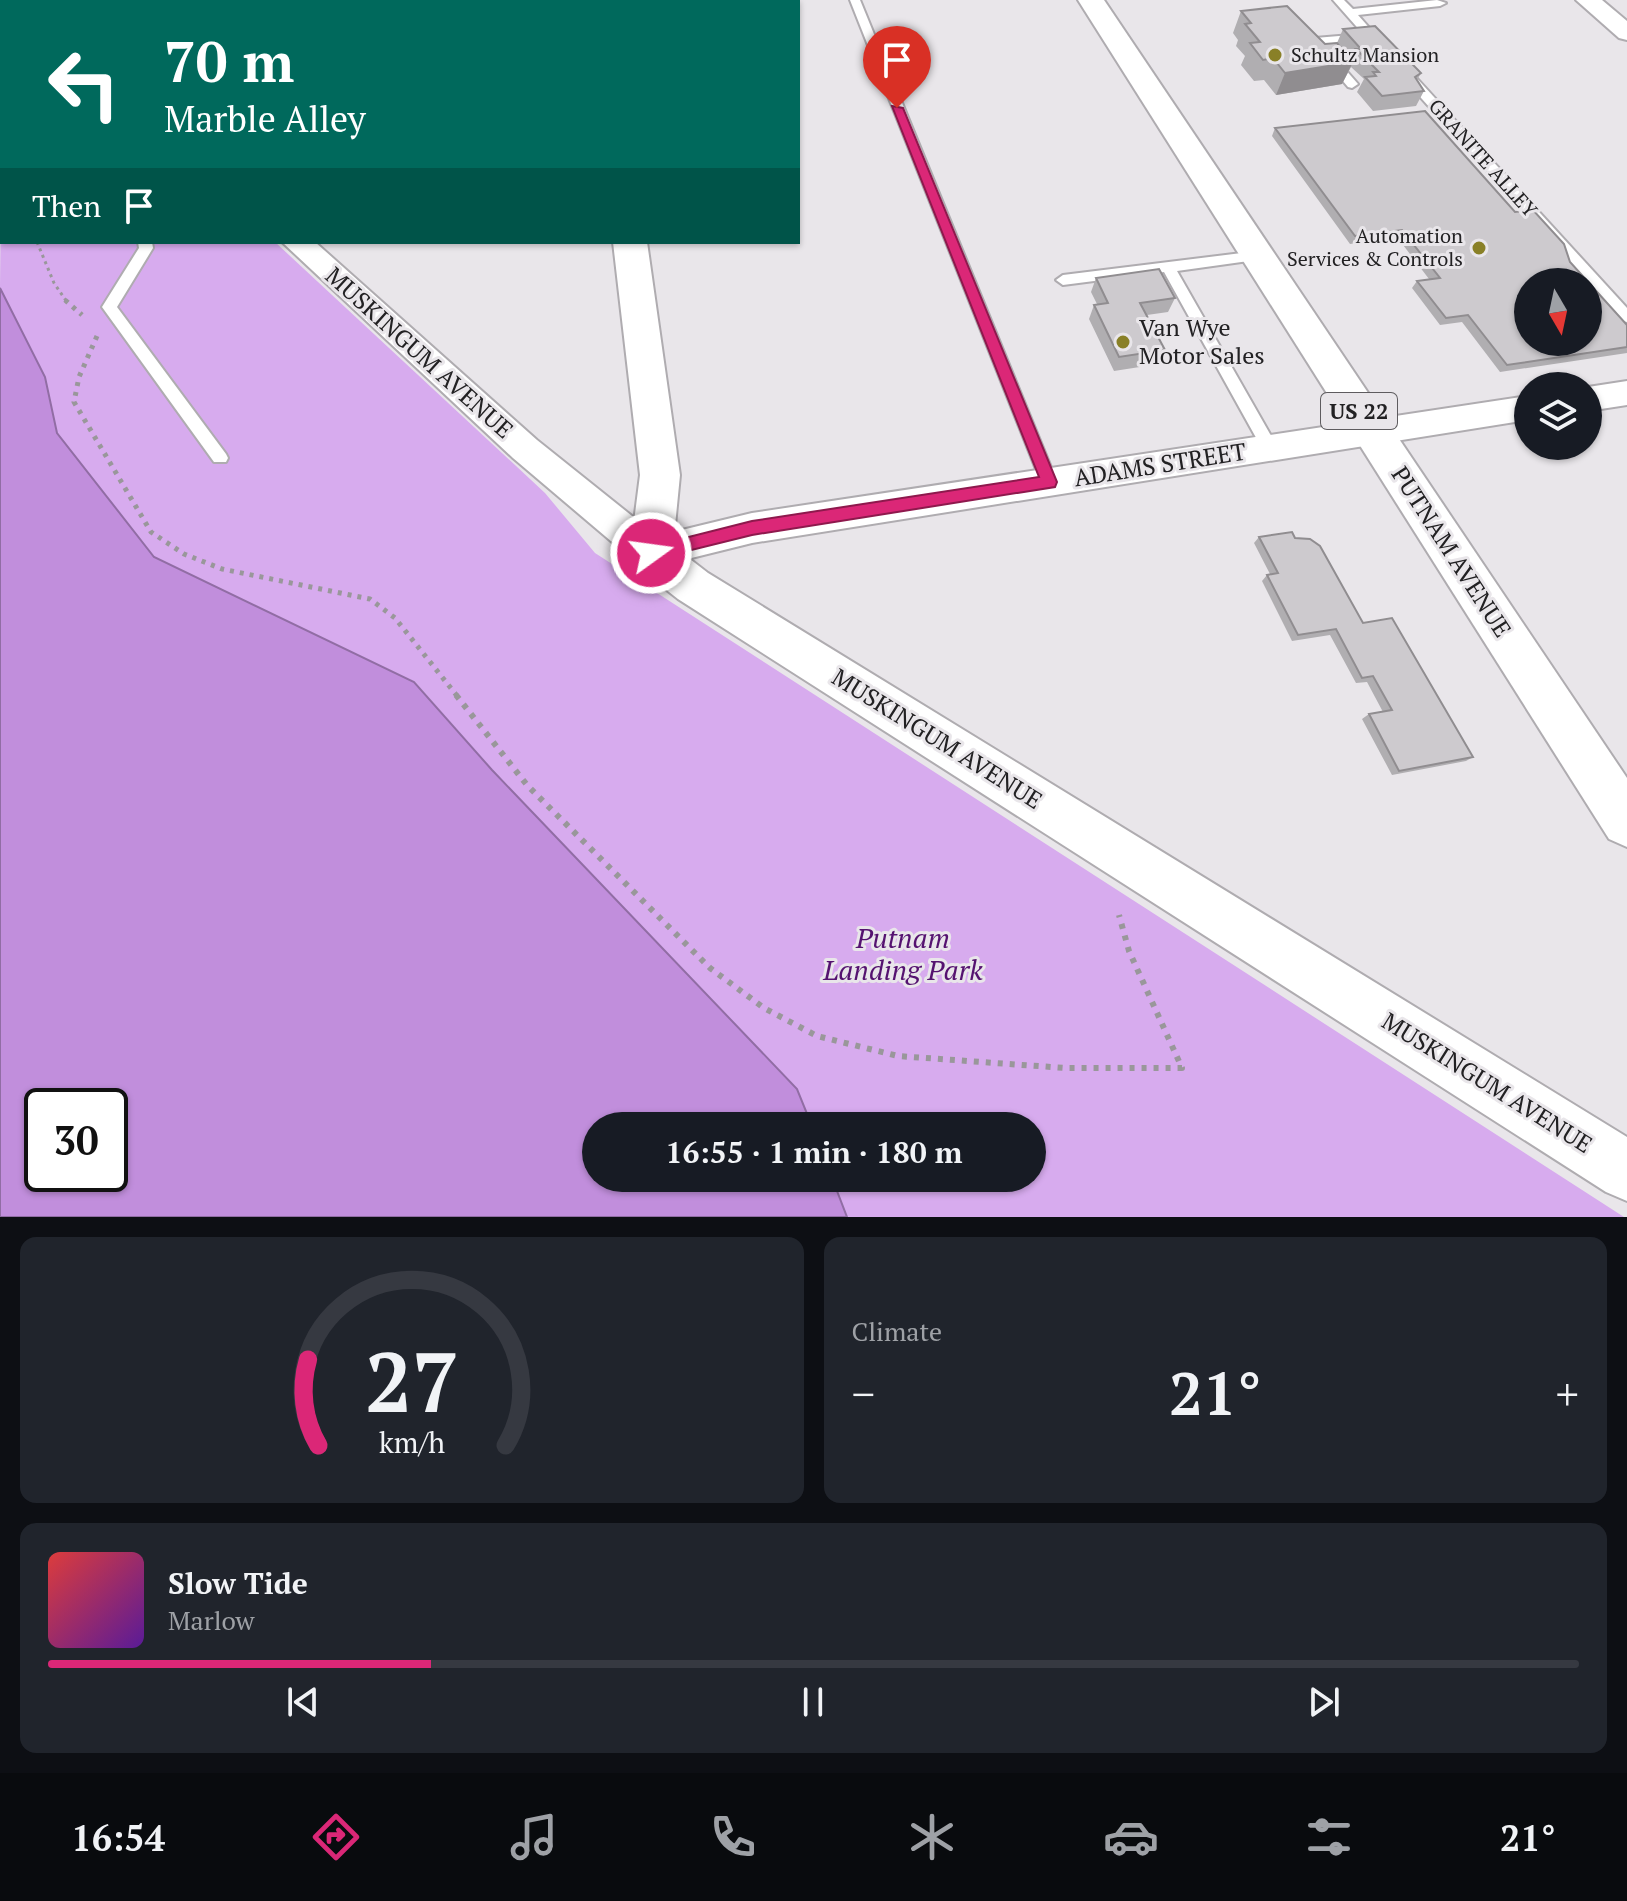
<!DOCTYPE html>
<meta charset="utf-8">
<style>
:root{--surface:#171b24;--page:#20242c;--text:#f1f3f6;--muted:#9ea1a6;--line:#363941;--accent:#db2777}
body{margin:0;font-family:"PT Serif",serif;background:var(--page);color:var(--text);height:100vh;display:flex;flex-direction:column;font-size:30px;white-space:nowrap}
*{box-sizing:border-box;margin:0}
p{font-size:26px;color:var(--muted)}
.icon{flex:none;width:44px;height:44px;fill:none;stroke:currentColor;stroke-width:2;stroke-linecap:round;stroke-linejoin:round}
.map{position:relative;height:1217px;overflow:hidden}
.drawer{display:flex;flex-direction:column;gap:20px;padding:20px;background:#0d0f14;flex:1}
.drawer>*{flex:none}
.hud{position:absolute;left:0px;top:0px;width:800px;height:244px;box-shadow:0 2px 6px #0004;background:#00695c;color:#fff;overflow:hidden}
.needle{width:52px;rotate:171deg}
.buttons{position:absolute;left:1514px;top:268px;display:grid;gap:16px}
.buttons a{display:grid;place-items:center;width:88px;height:88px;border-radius:50%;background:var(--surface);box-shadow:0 2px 6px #0004;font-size:40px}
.speed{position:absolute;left:24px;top:1088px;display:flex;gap:16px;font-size:40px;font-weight:700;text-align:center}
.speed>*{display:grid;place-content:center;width:104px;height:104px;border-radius:50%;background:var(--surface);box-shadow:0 2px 6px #0004;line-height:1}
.speed .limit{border:4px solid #111;border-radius:12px;background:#fff;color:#111}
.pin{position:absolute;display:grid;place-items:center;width:68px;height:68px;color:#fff;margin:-82px -34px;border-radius:50% 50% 50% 0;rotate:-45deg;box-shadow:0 0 8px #0007}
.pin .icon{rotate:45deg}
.me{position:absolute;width:88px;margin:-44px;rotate:76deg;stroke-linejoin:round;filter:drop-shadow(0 0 6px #0008)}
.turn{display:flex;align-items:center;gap:28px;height:168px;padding:0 32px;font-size:36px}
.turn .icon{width:104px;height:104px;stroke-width:2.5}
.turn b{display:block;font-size:56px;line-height:68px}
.then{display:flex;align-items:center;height:76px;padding:0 32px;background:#0003;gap:16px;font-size:30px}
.big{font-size:60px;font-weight:800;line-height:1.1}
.drawer .widget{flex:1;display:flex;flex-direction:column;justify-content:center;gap:12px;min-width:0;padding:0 28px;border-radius:16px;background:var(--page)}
.drawer .dial{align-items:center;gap:0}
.dial svg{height:208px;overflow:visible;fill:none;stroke:var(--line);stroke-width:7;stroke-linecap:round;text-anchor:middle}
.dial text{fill:var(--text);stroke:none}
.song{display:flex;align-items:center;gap:24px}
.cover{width:96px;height:96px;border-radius:12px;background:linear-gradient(135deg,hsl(0 70% 55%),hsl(270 70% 35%))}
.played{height:8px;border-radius:4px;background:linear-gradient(90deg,var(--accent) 25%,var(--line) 25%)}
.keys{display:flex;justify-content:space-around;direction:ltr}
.heat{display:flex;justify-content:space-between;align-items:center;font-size:44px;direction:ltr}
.drawer .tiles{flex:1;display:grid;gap:20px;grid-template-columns:1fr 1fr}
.widget:last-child{grid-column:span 2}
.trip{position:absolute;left:582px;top:1112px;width:464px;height:80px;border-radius:40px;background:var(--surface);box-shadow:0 2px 6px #0004;font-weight:800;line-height:80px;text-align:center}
.menu{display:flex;height:128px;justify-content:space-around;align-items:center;background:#090b0e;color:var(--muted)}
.menu .icon{width:56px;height:56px}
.menu .selected{color:var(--accent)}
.menu b{font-size:36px;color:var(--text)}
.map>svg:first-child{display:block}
.green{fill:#d7abee}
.water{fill:#c18edc;stroke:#916da4;stroke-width:2;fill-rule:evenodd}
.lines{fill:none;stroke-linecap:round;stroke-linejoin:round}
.service-casing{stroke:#afacb0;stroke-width:4}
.minor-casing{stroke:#afacb0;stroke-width:4}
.tertiary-casing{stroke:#afacb0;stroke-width:4}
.primary-casing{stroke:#afacb0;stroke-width:4}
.path-far2{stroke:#99979a;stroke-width:3;stroke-dasharray:3 4;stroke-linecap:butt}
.path-far1{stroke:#99979a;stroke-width:5;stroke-dasharray:4 6;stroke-linecap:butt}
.path{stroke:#99979a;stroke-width:6;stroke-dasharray:5 7;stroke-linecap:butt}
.service{fill:#fff;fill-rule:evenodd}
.minor{fill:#fff;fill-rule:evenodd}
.tertiary{fill:#fff;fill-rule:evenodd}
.primary{fill:#fff;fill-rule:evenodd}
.wall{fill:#b0aeb1}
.shaded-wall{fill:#908d90}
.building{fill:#cdcace;stroke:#908d90;stroke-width:2;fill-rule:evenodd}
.route{fill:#db2777;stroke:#8e194d;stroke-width:2}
.poi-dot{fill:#898027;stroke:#e9e6ea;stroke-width:3}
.labels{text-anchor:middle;stroke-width:6;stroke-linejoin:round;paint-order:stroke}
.far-poi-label{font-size:20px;fill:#222123;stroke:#e9e6ea;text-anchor:start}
.far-street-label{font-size:20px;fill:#222123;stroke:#e9e6ea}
.shield{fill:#e9e6ea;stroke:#5e5c5f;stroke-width:2}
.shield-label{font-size:22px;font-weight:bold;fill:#222123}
.poi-label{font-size:24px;fill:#222123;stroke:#e9e6ea;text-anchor:start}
.street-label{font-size:24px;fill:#222123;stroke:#e9e6ea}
.near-park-label{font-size:28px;font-style:italic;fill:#551270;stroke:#e9e6ea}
</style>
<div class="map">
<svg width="1627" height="1217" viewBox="0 0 1627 1217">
<rect width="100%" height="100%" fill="#e9e6ea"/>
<path class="green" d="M2,94V242H275L545,493L595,553L1624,1217H847L832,1178H1032V1126H812L797,1089L492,770L415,682L154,557L57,433L45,377L0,288Z"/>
<path class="water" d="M0,288L45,377L57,433L154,557L414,682L492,770L797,1089L812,1126H596V1178H832L847,1217H0ZM42,1106H110V1174H42Z"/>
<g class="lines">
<defs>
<g id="service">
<path d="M343,0H353L354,2H342Z"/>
<path d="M850,0H860L1057,482L1055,487L1049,489L1041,482Z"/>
<path d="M1333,0H1344L1353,9L1437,0L1446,3L1440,6L1358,15L1381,41V45H1373L1366,37L1360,40L1323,44L1358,84L1352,88L1348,87L1309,41L1315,38L1363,34Z"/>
<path d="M1404,73H1412L1627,308V322L1622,321L1404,79Z"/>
<path d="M138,242H152L153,248L117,307L226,454L228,458L226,462H214L102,307L139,248Z"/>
<path d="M1258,251L1263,253V259L1177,271L1278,448L1270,454L1264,452L1164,272L1063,285L1056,280L1063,275Z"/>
</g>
<g id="minor">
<rect x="97" y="0" width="24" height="2"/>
<path d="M384,0H427L382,2Z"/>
<path d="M1576,0H1602L1627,21V40L1619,38Z"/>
<path d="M282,242H315L537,440L657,536L752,513L1528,396V420L752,543L651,568L638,564L513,458Z"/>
<path d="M1627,381V405L1588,411V387Z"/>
</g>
<g id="tertiary">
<rect x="582" y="0" width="26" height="2"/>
<path d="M613,242H647L680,475L673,546L708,573L1627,1137V1201L1606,1192L678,599L636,566L630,553L640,475Z"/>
</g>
<path id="primary" d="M1078,0H1104L1627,778V847L1609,839Z"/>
</defs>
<use href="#service" class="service-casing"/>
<use href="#minor" class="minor-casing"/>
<use href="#tertiary" class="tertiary-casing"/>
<use href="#primary" class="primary-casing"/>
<g class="path-far2">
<path d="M2,145V161"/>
<path d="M37,242L54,283L67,302"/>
</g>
<g class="path-far1">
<path d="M65,300L82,315"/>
<path d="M97,336L79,377L74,402L151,532L184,554L222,569L370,599L395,618L458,697"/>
</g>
<path class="path" d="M456,695L527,785L710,968L764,1008L817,1036L898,1056L1065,1068H1182L1129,951L1119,915"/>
<use href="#service" class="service"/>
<use href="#minor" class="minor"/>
<use href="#tertiary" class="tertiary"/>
<use href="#primary" class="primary"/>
</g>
<g class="wall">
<path d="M1241,11L1325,44L1337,43L1343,29L1421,73L1417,80L1424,91L1416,106L1373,111L1357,92L1364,79L1351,67L1342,84L1276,95L1264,80L1254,81L1241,65L1245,56L1236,46L1238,40L1233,33Z"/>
<path d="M1275,128L1515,212L1570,262L1627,325V353L1500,372L1462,322L1440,325L1412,288L1417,281L1429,279L1397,237L1350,244L1272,136Z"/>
<path d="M1096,278L1175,298L1168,312L1147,315L1165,350L1159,364L1114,371L1089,319L1094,305L1097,304L1091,292Z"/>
<path d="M1259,537L1295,538L1363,623L1473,757L1466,761L1392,775L1362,719L1369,714L1383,712L1367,682L1356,683L1330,635L1292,641L1262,581L1267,575L1270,574L1254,543Z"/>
</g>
<path class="shaded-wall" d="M1353,62L1342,84L1276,95L1285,73Z"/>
<g class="building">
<path d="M1287,6L1325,44L1337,43L1353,62L1285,73L1273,58L1263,60L1250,43L1260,42L1245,24L1251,23L1241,11Z"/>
<path d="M1375,26L1421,73L1415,77L1424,91L1382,96L1365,77L1376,76L1373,72H1379L1356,49H1361L1343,29Z"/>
<path d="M1425,111L1515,212L1533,210L1564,244L1570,262L1627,325V347L1507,365L1468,315L1446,318L1417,281L1440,278L1402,230L1355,236L1275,128ZM1528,282H1588V342H1528Z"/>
<path d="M1159,269L1175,298L1140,303L1165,350L1119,357L1094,305L1108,303L1096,278Z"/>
<path d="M1292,532L1295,538L1310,539L1320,546L1363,623L1392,618L1473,757L1399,771L1369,714L1392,710L1373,676L1362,678L1336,629L1298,635L1267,575L1278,573L1259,537Z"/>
</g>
<path class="route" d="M892,106L903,108L1057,482L1055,487L752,535L651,560L645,558V548L752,521L1039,477Z"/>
<g class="poi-dot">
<circle cx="1275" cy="55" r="8"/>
<circle cx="1479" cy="248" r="8"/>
<circle cx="1123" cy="342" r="8"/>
</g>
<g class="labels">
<g class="far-poi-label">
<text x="1291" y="62">Schultz Mansion</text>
<text x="1463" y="243" text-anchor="end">Automation<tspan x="1463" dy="23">Services &amp; Controls</tspan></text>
</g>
<g class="far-street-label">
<text transform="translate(1483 158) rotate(48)" y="7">GRANITE ALLEY</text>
</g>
<rect class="shield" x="1321" y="393" width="76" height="36" rx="6"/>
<g class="shield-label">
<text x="1359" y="419">US 22</text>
</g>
<g class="poi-label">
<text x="1139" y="336">Van Wye<tspan x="1139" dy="28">Motor Sales</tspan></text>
</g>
<g class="street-label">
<text transform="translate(419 353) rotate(42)" y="8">MUSKINGUM AVENUE</text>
<text transform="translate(1160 465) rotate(-9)" y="8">ADAMS STREET</text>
<text transform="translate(1451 552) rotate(57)" y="8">PUTNAM AVENUE</text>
<text transform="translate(937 739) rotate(32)" y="8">MUSKINGUM AVENUE</text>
<text transform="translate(1487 1083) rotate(32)" y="8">MUSKINGUM AVENUE</text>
</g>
<g class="near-park-label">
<text x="903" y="948">Putnam<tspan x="903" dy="32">Landing Park</tspan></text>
</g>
</g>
</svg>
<div class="buttons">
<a><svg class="needle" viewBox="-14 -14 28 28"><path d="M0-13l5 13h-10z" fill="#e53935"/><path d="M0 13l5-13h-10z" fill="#9ea1a6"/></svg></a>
<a><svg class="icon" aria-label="layers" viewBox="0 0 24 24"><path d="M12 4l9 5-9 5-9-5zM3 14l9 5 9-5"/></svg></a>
</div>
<div class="speed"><div class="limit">30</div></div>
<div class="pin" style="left:897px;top:108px;background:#d93025"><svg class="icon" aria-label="arrive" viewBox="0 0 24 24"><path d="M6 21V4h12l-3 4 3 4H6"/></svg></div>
<svg class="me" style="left:651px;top:553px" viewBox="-20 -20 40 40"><circle r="17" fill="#db2777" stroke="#fff" stroke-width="3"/><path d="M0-11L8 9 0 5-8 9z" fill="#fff"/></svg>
<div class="trip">16:55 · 1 min · 180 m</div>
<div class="hud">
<div class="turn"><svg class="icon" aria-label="left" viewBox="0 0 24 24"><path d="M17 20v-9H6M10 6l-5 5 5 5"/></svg><div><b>70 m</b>Marble Alley</div></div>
<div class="then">Then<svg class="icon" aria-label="arrive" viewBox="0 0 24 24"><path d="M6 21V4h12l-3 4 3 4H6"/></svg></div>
</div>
</div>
<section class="drawer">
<div class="tiles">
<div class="widget dial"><svg viewBox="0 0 100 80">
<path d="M14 69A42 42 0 1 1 86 69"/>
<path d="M14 69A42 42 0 0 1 10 36" stroke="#db2777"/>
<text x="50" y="56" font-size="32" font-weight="700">27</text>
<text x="50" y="72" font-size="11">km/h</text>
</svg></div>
<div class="widget"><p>Climate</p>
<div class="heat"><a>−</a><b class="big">21°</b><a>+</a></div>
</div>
<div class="widget">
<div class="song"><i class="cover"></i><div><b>Slow Tide</b><p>Marlow</p></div></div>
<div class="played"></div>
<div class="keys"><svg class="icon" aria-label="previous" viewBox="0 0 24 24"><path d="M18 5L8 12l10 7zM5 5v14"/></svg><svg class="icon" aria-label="pause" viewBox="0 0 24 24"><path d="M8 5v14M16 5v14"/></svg><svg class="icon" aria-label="next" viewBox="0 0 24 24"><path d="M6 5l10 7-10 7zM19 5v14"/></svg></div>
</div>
</div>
</section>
<nav class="menu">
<b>16:54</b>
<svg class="icon selected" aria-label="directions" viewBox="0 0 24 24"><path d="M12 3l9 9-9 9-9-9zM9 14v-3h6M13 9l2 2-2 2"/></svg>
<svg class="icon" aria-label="music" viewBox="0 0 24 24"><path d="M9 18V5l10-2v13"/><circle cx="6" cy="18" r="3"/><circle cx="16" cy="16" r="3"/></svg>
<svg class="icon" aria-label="phone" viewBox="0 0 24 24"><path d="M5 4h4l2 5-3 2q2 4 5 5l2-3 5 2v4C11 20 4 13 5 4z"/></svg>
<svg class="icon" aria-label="climate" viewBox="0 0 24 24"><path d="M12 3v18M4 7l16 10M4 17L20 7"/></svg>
<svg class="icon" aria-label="car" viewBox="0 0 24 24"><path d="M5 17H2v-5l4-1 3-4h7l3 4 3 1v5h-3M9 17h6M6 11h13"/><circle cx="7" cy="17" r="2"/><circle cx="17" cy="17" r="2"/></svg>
<svg class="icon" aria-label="filters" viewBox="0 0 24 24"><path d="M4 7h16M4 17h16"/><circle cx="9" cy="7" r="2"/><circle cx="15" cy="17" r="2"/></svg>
<b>21°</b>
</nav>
